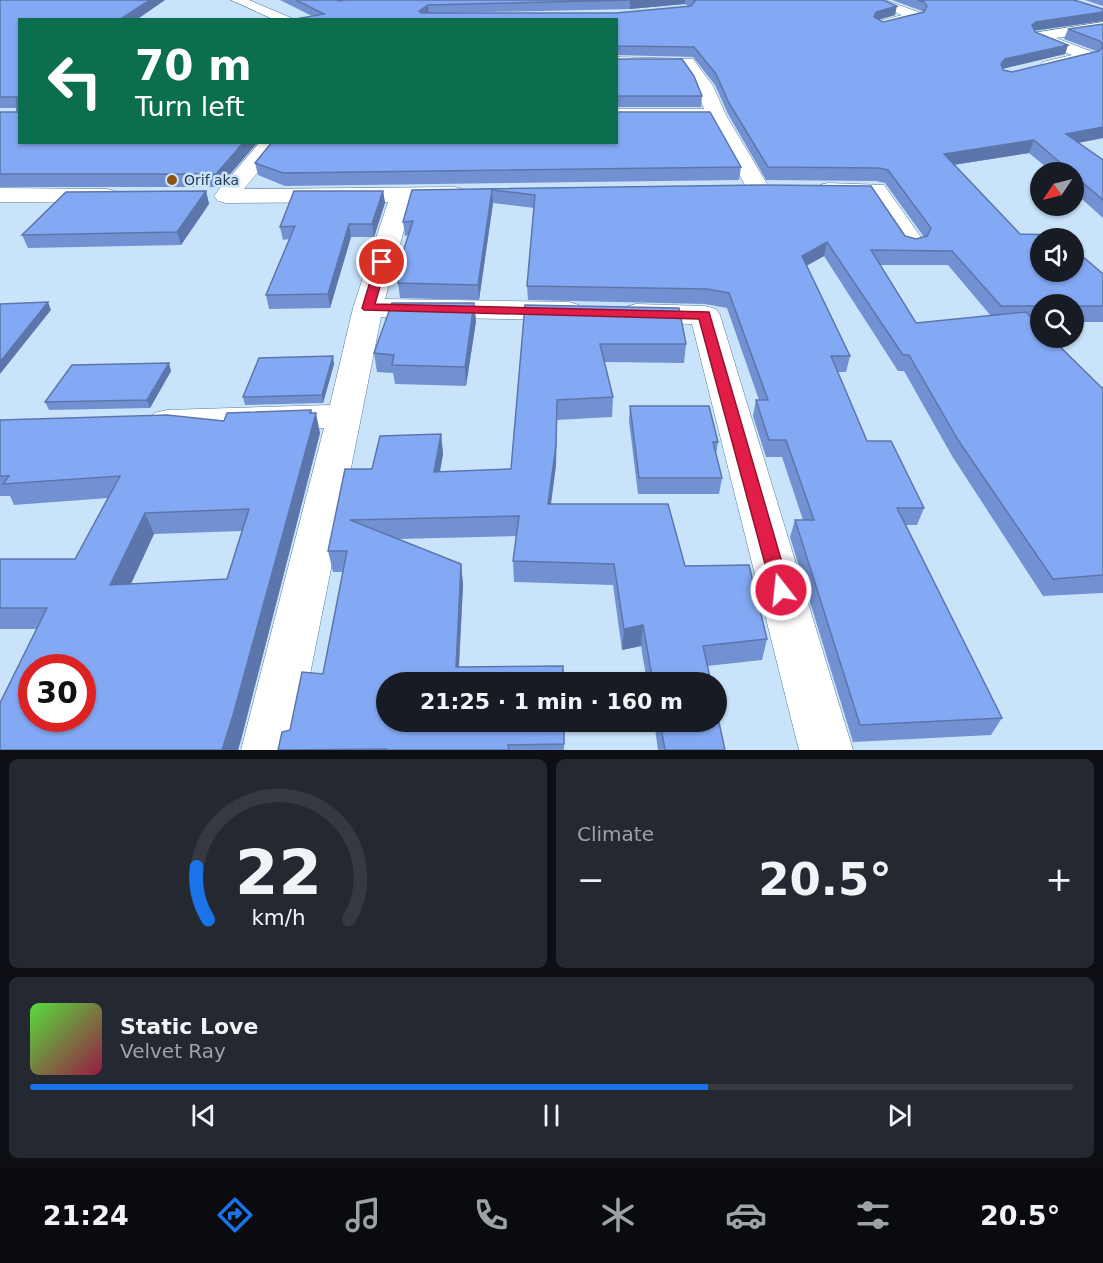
<!DOCTYPE html>
<meta charset="utf-8">
<style>
:root{--surface:#171b24;--page:#242831;--text:#f1f3f6;--muted:#9ea1a6;--line:#363941;--accent:#1a73e8}
body{margin:0;font-family:"DejaVu Sans",sans-serif;background:var(--page);color:var(--text);height:100vh;display:flex;flex-direction:column;font-size:22px;white-space:nowrap}
*{box-sizing:border-box;margin:0}
p{font-size:20px;color:var(--muted)}
.icon{flex:none;width:33px;height:33px;fill:none;stroke:currentColor;stroke-width:2;stroke-linecap:round;stroke-linejoin:round}
.map{position:relative;height:750px;overflow:hidden}
.panel{display:flex;flex-direction:column;gap:9px;padding:9px;background:#0d0f14;flex:1}
.panel>*{flex:none}
.top-card{position:absolute;left:18px;top:18px;width:600px;height:126px;border-radius:0px;box-shadow:0 2px 4px #0004;background:#0b6e4f;color:#fff;overflow:hidden}
.needle{width:39px;rotate:235deg}
.buttons{position:absolute;left:1030px;top:162px;display:grid;gap:12px}
.buttons a{display:grid;place-items:center;width:54px;height:54px;border-radius:50%;background:var(--surface);box-shadow:0 2px 4px #0004;font-size:30px}
.speed{position:absolute;left:18px;top:654px;display:flex;gap:12px;font-size:30px;font-weight:700;text-align:center}
.speed>*{display:grid;place-content:center;width:78px;height:78px;border-radius:50%;background:var(--surface);box-shadow:0 2px 4px #0004;line-height:1}
.speed .limit{border:9px solid #d22;background:#fff;color:#111}
.pin{position:absolute;display:grid;place-items:center;width:51px;height:51px;color:#fff;margin:-26px;border:3px solid #fff;border-radius:50%;box-shadow:0 2px 6px #0007}
.me{position:absolute;width:66px;margin:-33px;rotate:344deg;stroke-linejoin:round;filter:drop-shadow(0 0 4px #0008)}
.turn{display:flex;align-items:center;gap:21px;height:126px;padding:0 18px;font-size:27px}
.turn .icon{width:78px;height:78px;stroke-width:2.5}
.turn b{display:block;font-size:42px;line-height:51px}
.big{font-size:45px;font-weight:800;line-height:1.1}
.panel .card{flex:1;display:flex;flex-direction:column;justify-content:center;gap:9px;min-width:0;padding:0 21px;border-radius:9px;background:var(--page)}
.panel .dial{align-items:center;gap:0}
.dial svg{height:156px;overflow:visible;fill:none;stroke:var(--line);stroke-width:7;stroke-linecap:round;text-anchor:middle}
.dial text{fill:var(--text);stroke:none}
.song{display:flex;align-items:center;gap:18px}
.cover{width:72px;height:72px;border-radius:9px;background:linear-gradient(135deg,hsl(110 70% 55%),hsl(340 70% 35%))}
.played{height:6px;border-radius:3px;background:linear-gradient(90deg,var(--accent) 65%,var(--line) 65%)}
.keys{display:flex;justify-content:space-around;direction:ltr}
.heat{display:flex;justify-content:space-between;align-items:center;font-size:33px;direction:ltr}
.panel .tiles{flex:1;display:grid;gap:9px;grid-template-columns:1fr 1fr}
.card:last-child{grid-column:span 2}
.trip{position:absolute;left:376px;top:672px;width:351px;height:60px;border-radius:30px;background:var(--surface);box-shadow:0 2px 4px #0004;font-weight:800;line-height:60px;text-align:center}
.dock{display:flex;height:96px;justify-content:space-around;align-items:center;background:#090b0e;color:var(--muted)}
.dock .icon{width:42px;height:42px}
.dock .active{color:var(--accent)}
.dock b{font-size:27px;color:var(--text)}
.map>svg:first-child{display:block}
.lines{fill:none;stroke-linecap:round;stroke-linejoin:round}
.minor-casing{stroke:#537c9d;stroke-width:1}
.minor{fill:#fff;fill-rule:evenodd}
.wall{fill:#7291d2;fill-rule:evenodd}
.shaded-wall{fill:#5c76ab}
.building{fill:#84a9f4;stroke:#5c76ab;stroke-width:1.5;fill-rule:evenodd}
.route{fill:#e11d48;stroke:#92132f;stroke-width:1.5}
.poi-dot{fill:#8d540e;stroke:#c9e4fa;stroke-width:2}
.labels{text-anchor:middle;stroke-width:5;stroke-linejoin:round;paint-order:stroke}
.far-poi-label{font-size:14px;fill:#283a49;stroke:#c9e4fa;text-anchor:start}
</style>
<div class="map">
<svg width="1103" height="750" viewBox="0 0 1103 750">
<rect width="100%" height="100%" fill="#c9e4fa"/>
<g class="lines">
<defs>
<g id="minor">
<path d="M231,0H249L296,20H275Z"/>
<path d="M867,0H885L921,13L923,16L921,19L881,29L876,28L874,25L876,22L902,15Z"/>
<path d="M1103,22V30L1056,38L1095,53L1097,56L1095,59L1049,70L1043,68L1041,65L1043,62L1072,55L1033,39L1031,36L1033,33Z"/>
<path d="M616,57L693,59L713,86L726,115L770,189L766,194L758,196L750,194L710,121H616V109H704L695,86L682,67H616Z"/>
<path d="M260,142H282L244,189L455,187L463,189L467,194L463,199L412,201L385,299L569,302L579,305L584,311L579,317L569,320L381,317L295,750H241L324,428L167,432L154,429L149,421L154,413L167,410L330,405L353,308L388,202L226,203L218,201L214,196L218,191Z"/>
<path d="M828,183L884,185L925,243L921,249L912,251L903,249L869,197L820,195L816,190L820,185Z"/>
<path d="M0,188L107,189L115,191L119,196L115,201L107,203L0,202Z"/>
<path d="M636,304L705,306L716,309L720,315L853,750H799L692,324L636,322L626,319L621,313L626,307Z"/>
</g>
</defs>
<use href="#minor" class="minor-casing"/>
<use href="#minor" class="minor"/>
</g>
<g class="wall">
<path d="M0,0H165L136,20H20L258,142L219,187H0V112H17V108H0Z"/>
<path d="M280,0H883L895,15L878,20L883,22L923,12L922,11L892,0H1074L1035,30V32L1068,45L1065,54L1003,68V70L1012,72L1096,52V51L1064,39L1068,29L1103,24V138L1078,143L1103,160V218L1074,192V172H1052L1029,153L953,165L1020,234L1103,274V322H1074V304H1041V321H1035L1101,387L1103,388V593L1043,596L952,456L904,371H898L824,256L806,266L850,356L846,372H837L867,441L924,508L917,525H906L1002,718L991,735L853,742L790,537L795,520H803L782,457H766L753,416L756,400H759L727,308L705,304L528,300L527,286L534,208L493,203L479,300L400,298L398,283L409,235L405,236L403,222L412,190L760,185L905,236L916,239L924,237L885,183L876,181L766,180L728,114L715,85L693,57L616,55V20L312,16ZM685,4L690,7L616,13H447L630,9ZM880,265H948L991,316L916,323Z"/>
<path d="M1085,0H1103V6Z"/>
<path d="M616,59L702,96L701,107H616Z"/>
<path d="M255,163L741,167L739,180L285,186L258,175Z"/>
<path d="M206,191L209,204L181,245L28,248L22,235Z"/>
<path d="M383,191L385,203L374,237H351L330,308L269,309L266,295L289,239L283,240L280,227Z"/>
<path d="M474,303L476,321L466,386L395,384L393,373L377,372L374,353Z"/>
<path d="M525,305L686,344L684,363L604,362L613,397L612,417L557,420L556,465L551,504L685,566L767,639L762,660L707,666L711,682H647L641,646L622,650L613,585L514,582L513,561L516,536L398,539L461,564L463,585L459,667L564,722V750H278L323,674L343,572H333L328,551L372,469L441,434L443,454L440,472L511,469Z"/>
<path d="M334,364L323,403L245,405L243,397Z"/>
<path d="M171,371L150,408L49,410L45,402Z"/>
<path d="M630,406L718,442L716,454L722,478L719,494H638L629,421Z"/>
<path d="M311,410L320,433L242,736L238,750H0L37,629H0V559H75L108,498L14,505L10,496H0V420L224,421ZM242,531L227,579L131,584L154,534Z"/>
<path d="M654,722H717L725,750H658Z"/>
</g>
<g class="shaded-wall">
<path d="M150,0H165L136,20H119Z"/>
<path d="M630,0H685V4L630,9Z"/>
<path d="M428,5L429,14L420,20L419,11Z"/>
<path d="M897,6L895,15L874,21L876,12Z"/>
<path d="M1103,12V21L1033,31L1032,25L1036,22Z"/>
<path d="M1068,45L1065,54L1002,69L1001,64L1005,59Z"/>
<path d="M1103,127V138L1061,146L1066,134Z"/>
<path d="M1034,140L1029,153L940,167L944,154Z"/>
<path d="M244,142H258L219,187L216,174Z"/>
<path d="M492,190L493,203L479,300L478,285Z"/>
<path d="M206,191L209,204L181,245L177,232Z"/>
<path d="M383,191L385,203L374,237L372,224Z"/>
<path d="M349,224L351,237L330,308L328,294Z"/>
<path d="M827,242L824,256L799,270L802,256Z"/>
<path d="M48,302L51,310L0,374V362Z"/>
<path d="M474,303L476,321L466,386L465,367Z"/>
<path d="M333,356L334,364L323,403L322,395Z"/>
<path d="M169,363L171,371L150,408L147,400Z"/>
<path d="M557,400L556,465L548,524V504Z"/>
<path d="M311,410L313,422L316,413L320,433L242,736L238,750H222Z"/>
<path d="M441,434L443,454L436,492L434,472Z"/>
<path d="M145,513L154,534L120,607L110,585Z"/>
<path d="M461,564L463,585L458,682L456,667Z"/>
<path d="M643,625L641,646L622,650L624,629Z"/>
</g>
<g class="building">
<path d="M0,0H150L119,20H20V142H244L216,174H0V112H17V97H0Z"/>
<path d="M296,0H340L338,1L346,0H633L428,5L419,11L421,13H616L691,6L695,1L693,0H883L897,6L876,12L874,17L883,22L924,12L927,6L924,2L917,0H1074L1103,9V12L1036,22L1032,25L1035,32L1068,45L1005,59L1001,64L1003,70L1012,72L1099,51L1103,47L1100,41L1068,29L1103,24V127L1066,134L1103,160V200L1074,175V172H1071L1034,140L944,154L1020,234L1057,235L1061,238H1041V272H1074V249L1103,274V306H1074V304H1041V306H1001L952,251L871,250L916,323L1026,312L1041,327V338H1051L1101,387L1103,388V575L1053,579L958,440L909,355H903L827,242L802,256L850,356H831L867,441H891L924,508H897L1002,718L860,725L795,520H814L786,440H769L756,400H768L729,293L707,289L527,286L535,195L492,190L478,285L398,283L400,261L413,221L403,222L412,190L760,185L871,186L905,236L916,239L927,236L931,228L888,170L879,168L768,167L729,103L716,74L694,47L616,46V20H290L324,14Z"/>
<path d="M616,59H682L694,76L702,96H616Z"/>
<path d="M616,112H710L741,167L283,173L255,163L272,142H616Z"/>
<path d="M206,191L177,232L22,235L66,192Z"/>
<path d="M294,191H383L372,224H349L328,294L266,295L295,226L280,227Z"/>
<path d="M48,302L0,362V304Z"/>
<path d="M392,303H474L465,367L392,365L394,355L374,353Z"/>
<path d="M525,305L679,308L686,344H600L613,397L557,400L556,445L548,504H668L685,566L749,565L767,639L703,646L711,682H653L643,625L624,629L614,564L513,561L519,516L350,520L461,564L456,667L563,666V682H387V722H564V744L508,745L509,750H385L387,749L278,750L282,732L290,730L302,672L323,674L347,551H328L345,469H372L380,436L441,434L434,472L511,469Z"/>
<path d="M333,356L322,395L243,397L259,358Z"/>
<path d="M169,363L147,400L45,402L72,365Z"/>
<path d="M630,406H709L718,442H713L722,478H639Z"/>
<path d="M311,410L310,413H316L233,715L222,750H0V703L47,608H0V559H75L120,476L3,484L9,476H0V420L167,415L224,421L227,413ZM249,509L227,579L110,585L145,513ZM32,668H82V718H32Z"/>
<path d="M717,713L725,750H665L660,722H717Z"/>
</g>
<path class="route" d="M382,259L387,262L375,304L709,312L790,590L788,595L781,597L775,595L772,590L699,319L364,310L362,308L376,262Z"/>
<circle class="poi-dot" cx="172" cy="180" r="6"/>
<g class="labels">
<g class="far-poi-label">
<text x="184" y="185">Orif aka</text>
</g>
</g>
</svg>
<div class="buttons">
<a><svg class="needle" viewBox="-14 -14 28 28"><path d="M0-13l5 13h-10z" fill="#e53935"/><path d="M0 13l5-13h-10z" fill="#9ea1a6"/></svg></a>
<a><svg class="icon" aria-label="sound" viewBox="0 0 24 24"><path d="M4 9h4l5-4v14l-5-4H4zM17 9q2 3 0 6"/></svg></a>
<a><svg class="icon" aria-label="search" viewBox="0 0 24 24"><circle cx="10" cy="10" r="6"/><path d="M15 15l6 6"/></svg></a>
</div>
<div class="speed"><div class="limit">30</div></div>
<div class="pin" style="left:382px;top:262px;background:#d93025"><svg class="icon" aria-label="arrive" viewBox="0 0 24 24"><path d="M6 21V4h12l-3 4 3 4H6"/></svg></div>
<svg class="me" style="left:781px;top:590px" viewBox="-20 -20 40 40"><circle r="17" fill="#e11d48" stroke="#fff" stroke-width="3"/><path d="M0-11L8 9 0 5-8 9z" fill="#fff"/></svg>
<div class="trip">21:25 · 1 min · 160 m</div>
<div class="top-card">
<div class="turn"><svg class="icon" aria-label="left" viewBox="0 0 24 24"><path d="M17 20v-9H6M10 6l-5 5 5 5"/></svg><div><b>70 m</b>Turn left</div></div>
</div>
</div>
<section class="panel">
<div class="tiles">
<div class="card dial"><svg viewBox="0 0 100 80">
<path d="M14 69A42 42 0 1 1 86 69"/>
<path d="M14 69A42 42 0 0 1 8 42" stroke="#1a73e8"/>
<text x="50" y="56" font-size="32" font-weight="700">22</text>
<text x="50" y="72" font-size="11">km/h</text>
</svg></div>
<div class="card"><p>Climate</p>
<div class="heat"><a>−</a><b class="big">20.5°</b><a>+</a></div>
</div>
<div class="card">
<div class="song"><i class="cover"></i><div><b>Static Love</b><p>Velvet Ray</p></div></div>
<div class="played"></div>
<div class="keys"><svg class="icon" aria-label="previous" viewBox="0 0 24 24"><path d="M18 5L8 12l10 7zM5 5v14"/></svg><svg class="icon" aria-label="pause" viewBox="0 0 24 24"><path d="M8 5v14M16 5v14"/></svg><svg class="icon" aria-label="next" viewBox="0 0 24 24"><path d="M6 5l10 7-10 7zM19 5v14"/></svg></div>
</div>
</div>
</section>
<nav class="dock">
<b>21:24</b>
<svg class="icon active" aria-label="directions" viewBox="0 0 24 24"><path d="M12 3l9 9-9 9-9-9zM9 14v-3h6M13 9l2 2-2 2"/></svg>
<svg class="icon" aria-label="music" viewBox="0 0 24 24"><path d="M9 18V5l10-2v13"/><circle cx="6" cy="18" r="3"/><circle cx="16" cy="16" r="3"/></svg>
<svg class="icon" aria-label="phone" viewBox="0 0 24 24"><path d="M5 4h4l2 5-3 2q2 4 5 5l2-3 5 2v4C11 20 4 13 5 4z"/></svg>
<svg class="icon" aria-label="climate" viewBox="0 0 24 24"><path d="M12 3v18M4 7l16 10M4 17L20 7"/></svg>
<svg class="icon" aria-label="car" viewBox="0 0 24 24"><path d="M5 17H2v-5l4-1 3-4h7l3 4 3 1v5h-3M9 17h6M6 11h13"/><circle cx="7" cy="17" r="2"/><circle cx="17" cy="17" r="2"/></svg>
<svg class="icon" aria-label="filters" viewBox="0 0 24 24"><path d="M4 7h16M4 17h16"/><circle cx="9" cy="7" r="2"/><circle cx="15" cy="17" r="2"/></svg>
<b>20.5°</b>
</nav>
